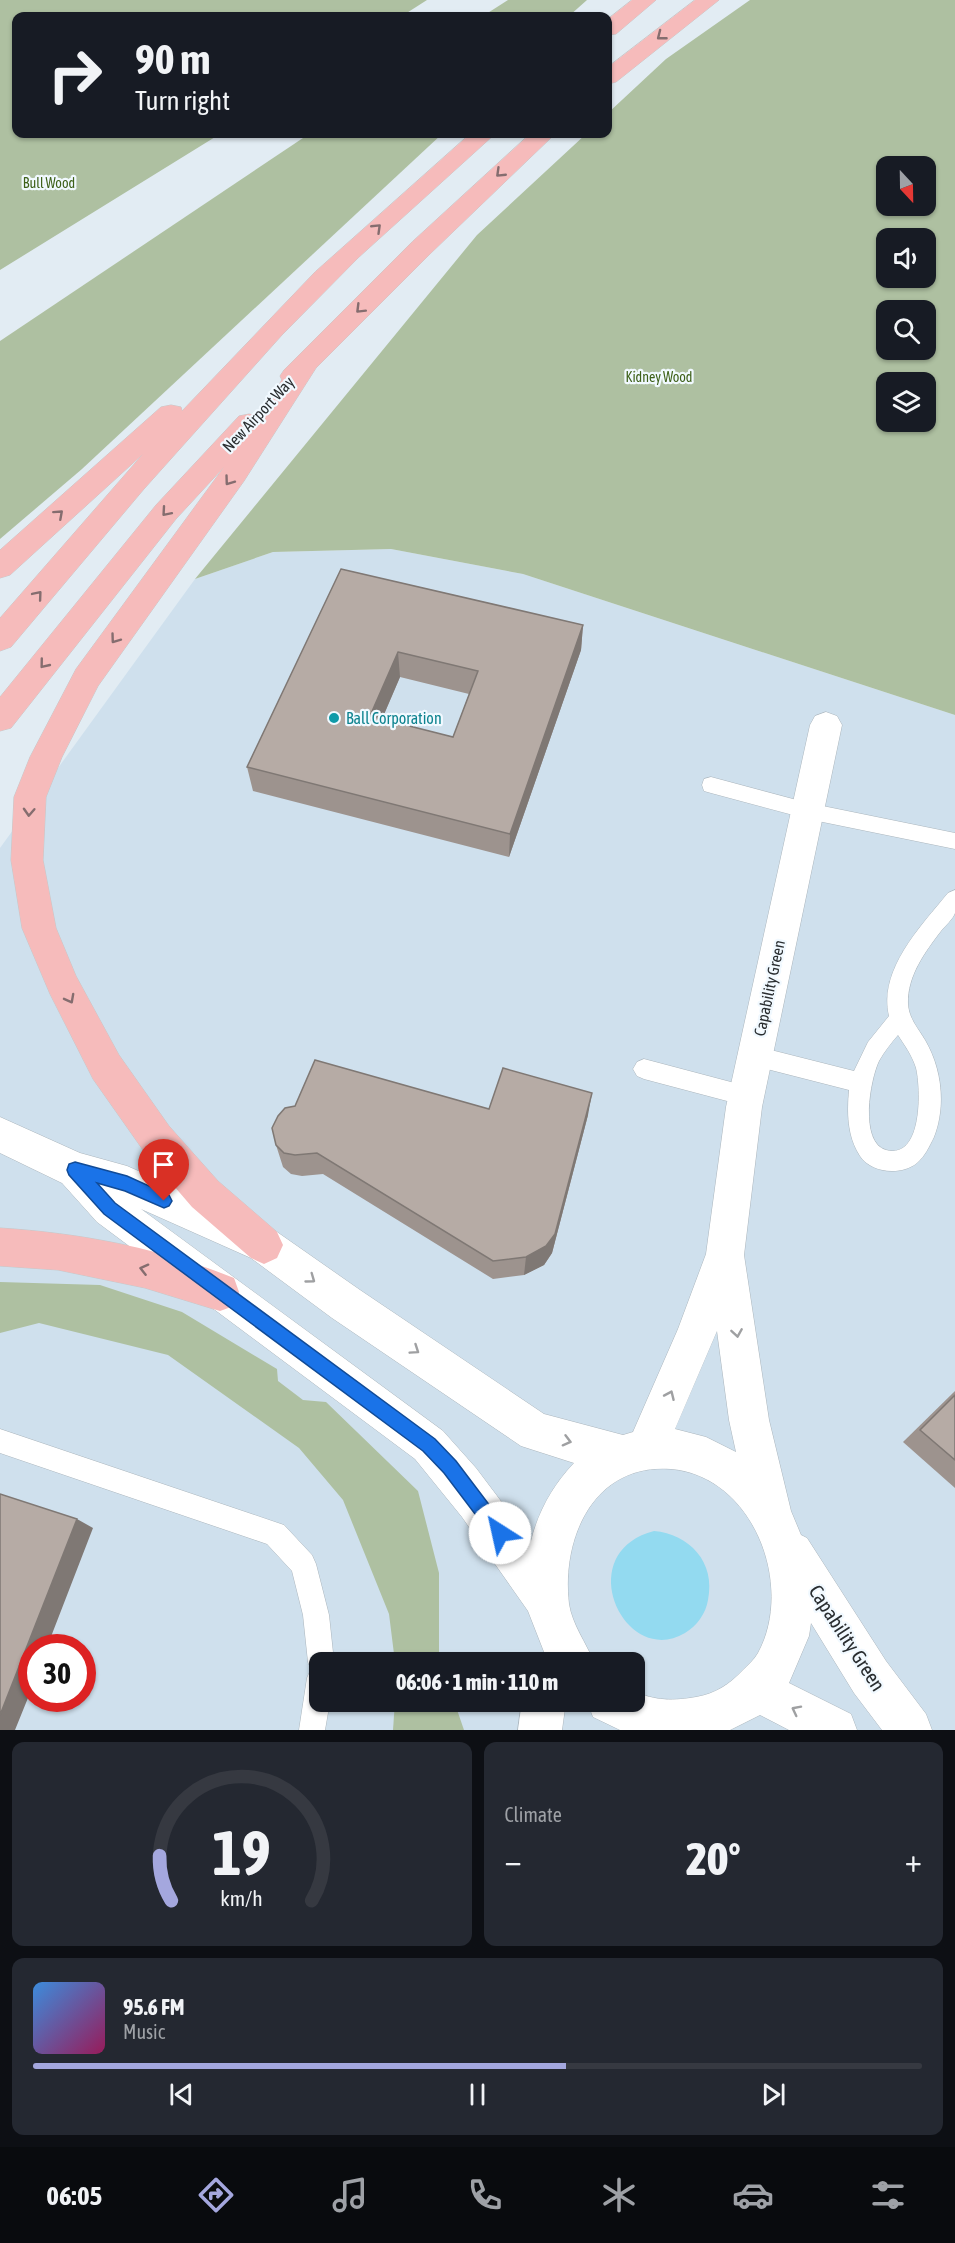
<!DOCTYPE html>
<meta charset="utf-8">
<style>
:root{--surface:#171b24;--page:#242831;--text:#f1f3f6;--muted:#9ea1a6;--line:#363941;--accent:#a4a7de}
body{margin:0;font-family:"Asap Condensed",sans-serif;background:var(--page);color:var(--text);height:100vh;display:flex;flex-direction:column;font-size:22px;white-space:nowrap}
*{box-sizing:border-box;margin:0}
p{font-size:20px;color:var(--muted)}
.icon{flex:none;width:33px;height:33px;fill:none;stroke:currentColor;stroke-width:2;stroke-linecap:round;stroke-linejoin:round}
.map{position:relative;height:1730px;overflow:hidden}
.panel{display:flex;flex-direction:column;gap:12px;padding:12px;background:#0d0f14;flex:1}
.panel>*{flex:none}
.guide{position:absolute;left:12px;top:12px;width:600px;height:126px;border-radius:12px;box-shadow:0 2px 4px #0004;background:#171b24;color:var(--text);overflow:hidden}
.needle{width:39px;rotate:158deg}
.buttons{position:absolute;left:876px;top:156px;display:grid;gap:12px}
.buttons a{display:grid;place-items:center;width:60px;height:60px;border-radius:12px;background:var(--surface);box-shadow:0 2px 4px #0004;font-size:30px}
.speed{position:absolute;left:18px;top:1634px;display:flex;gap:12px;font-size:30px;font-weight:700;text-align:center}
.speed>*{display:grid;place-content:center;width:78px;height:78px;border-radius:50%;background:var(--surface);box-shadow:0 2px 4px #0004;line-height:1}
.speed .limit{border:9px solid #d22;background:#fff;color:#111}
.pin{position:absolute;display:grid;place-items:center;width:51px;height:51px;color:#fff;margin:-62px -26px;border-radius:50% 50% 50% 0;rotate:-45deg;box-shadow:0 0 6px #0007}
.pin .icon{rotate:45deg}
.me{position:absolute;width:66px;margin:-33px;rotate:325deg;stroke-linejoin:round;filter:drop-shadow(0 0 4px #0008)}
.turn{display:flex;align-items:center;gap:21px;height:126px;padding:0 24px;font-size:27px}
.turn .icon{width:78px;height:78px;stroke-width:2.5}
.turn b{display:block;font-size:42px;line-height:51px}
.big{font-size:45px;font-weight:800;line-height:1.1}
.panel .tile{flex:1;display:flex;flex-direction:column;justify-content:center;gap:9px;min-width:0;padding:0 21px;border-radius:12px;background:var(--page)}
.panel .dial{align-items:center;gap:0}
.dial svg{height:156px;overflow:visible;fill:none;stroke:var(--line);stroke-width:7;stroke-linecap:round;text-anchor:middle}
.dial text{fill:var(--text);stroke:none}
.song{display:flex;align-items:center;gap:18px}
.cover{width:72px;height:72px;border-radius:9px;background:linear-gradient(135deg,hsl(210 70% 55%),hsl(330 70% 35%))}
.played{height:6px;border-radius:3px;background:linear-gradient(90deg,var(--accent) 60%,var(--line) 60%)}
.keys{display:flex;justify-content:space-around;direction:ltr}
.heat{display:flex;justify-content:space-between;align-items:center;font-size:33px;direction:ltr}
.panel .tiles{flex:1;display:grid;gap:12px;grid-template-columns:1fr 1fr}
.tile:last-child{grid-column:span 2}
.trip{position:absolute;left:309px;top:1652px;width:336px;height:60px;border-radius:12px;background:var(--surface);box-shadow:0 2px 4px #0004;font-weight:800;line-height:60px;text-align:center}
.menu{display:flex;height:96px;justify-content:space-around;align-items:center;background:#090b0e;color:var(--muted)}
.menu .icon{width:42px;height:42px}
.menu .active{color:var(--accent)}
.menu b{font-size:27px;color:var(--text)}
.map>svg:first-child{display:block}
.built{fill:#cfe0ed;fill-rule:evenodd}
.green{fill:#aec0a1;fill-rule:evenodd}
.water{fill:#93daf0}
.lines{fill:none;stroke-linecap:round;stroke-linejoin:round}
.service-casing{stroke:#acb6bd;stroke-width:1}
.minor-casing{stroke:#acb6bd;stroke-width:1}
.trunk-casing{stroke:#c7c8c9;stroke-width:1}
.service{fill:#fff;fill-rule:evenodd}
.minor{fill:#fff;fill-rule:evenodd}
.trunk{fill:#f6bbbb;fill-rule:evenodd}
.wall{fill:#9d938e;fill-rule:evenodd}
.shaded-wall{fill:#7f7874}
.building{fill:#b6aba5;stroke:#7f7874;stroke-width:1.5;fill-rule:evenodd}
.oneway{stroke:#856d6f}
.oneway2{stroke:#9fa0a2}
.route{fill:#1a73e8;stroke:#114b97;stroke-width:1.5}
.culture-dot{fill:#0f9aa8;stroke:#f1f9ff;stroke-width:2}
.labels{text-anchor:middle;stroke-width:4.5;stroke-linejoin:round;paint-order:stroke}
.far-park-label{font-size:14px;fill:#3e611a;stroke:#f1f9ff}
.street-label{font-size:16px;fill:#292d30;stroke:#f1f9ff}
.culture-label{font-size:16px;fill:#0d838f;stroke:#f1f9ff;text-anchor:start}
.near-street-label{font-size:20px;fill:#292d30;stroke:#f1f9ff}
</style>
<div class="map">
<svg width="955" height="1730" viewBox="0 0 955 1730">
<rect width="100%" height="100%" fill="#e2ecf3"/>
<path class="built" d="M391,549L523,574L955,715V1730H0V848L195,579L273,552ZM32,1647H82V1698H32ZM320,1662H634V1701H320Z"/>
<g class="green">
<path d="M0,0H427L402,16H16V134H220L0,270Z"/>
<path d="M508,0H587L569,16H483Z"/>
<path d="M750,0H955V715L523,574L391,549L273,552L195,579L477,235L586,134H608V113L666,59ZM886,166H926V206H886ZM886,238H926V278H886ZM886,310H926V350H886ZM886,382H926V422H886Z"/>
<path d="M309,134H442L82,469L0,539V341Z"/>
<path d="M0,1282L100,1285L182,1312L277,1369L278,1381L303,1400L326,1402L418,1491L439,1573V1662H395L389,1614L343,1500L299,1448L168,1355L39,1323L0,1333Z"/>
<path d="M395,1701H454L464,1730H393Z"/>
</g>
<path class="water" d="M654,1531C689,1534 716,1562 708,1600C706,1613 697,1626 685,1633C625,1669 570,1553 654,1531Z"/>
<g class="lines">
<defs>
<g id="service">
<path d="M711,777L808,803L955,833V849L808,819L711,793L704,791L702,785L704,779Z"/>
<path d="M955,890C955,897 955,907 955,913C953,919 945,926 941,931C925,952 907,976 908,1004C909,1019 918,1028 925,1040C942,1069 946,1106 934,1137C929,1147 925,1156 917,1163C901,1176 871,1173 860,1156C847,1136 847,1112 849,1090L755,1066L748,1063L744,1056L748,1049L755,1046L854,1071L868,1042L889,1016C878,970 921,926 948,893ZM898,1035C905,1046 912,1055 916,1068C921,1088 923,1160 886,1150C859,1142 870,1080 879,1061C884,1052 891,1043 898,1035Z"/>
<path d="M644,1059L746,1086L754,1089L757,1096L754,1103L746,1106L644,1079L637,1076L633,1069L637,1062Z"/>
<path d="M0,1429L284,1525L312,1555L316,1564L329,1615L334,1662H320V1701H330L325,1730H299L307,1678L311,1669L308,1662L303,1615L292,1571L267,1544L0,1453Z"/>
</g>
<g id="minor">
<path d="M826,712L837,716L842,725L762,1107L744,1255L769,1420L791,1511L801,1535L807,1538L886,1661L926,1714L932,1730H882L854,1693L811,1623L809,1636L789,1683L851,1714L857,1730H789L760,1715L730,1730H620L593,1717L587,1701H634V1691C654,1701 675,1701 696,1697C715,1694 730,1684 743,1670C748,1665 754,1660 758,1653C795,1585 753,1476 671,1469C594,1463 561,1538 569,1604C572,1624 586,1643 594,1662H548L528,1611L462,1517L415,1459L97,1222L62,1183L0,1153V1117L80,1153L127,1166L277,1232L360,1290L544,1414L623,1435L633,1432L678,1329L706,1254L726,1107L810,725L815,716ZM141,1209L251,1258L332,1318L521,1446L574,1463C553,1485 538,1512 531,1541L476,1468L443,1431ZM717,1331L729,1420L736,1452L706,1437L675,1429Z"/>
<path d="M522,1701H566L562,1730H518Z"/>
</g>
<g id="trunk">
<path d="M632,0H656L616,34L608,35V19Z"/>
<path d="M695,0H719L616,82L608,84V67Z"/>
<path d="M470,134H495L358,258L282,335L144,489L11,647L0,651V618L143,454L10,575L0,578V550L161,407L171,405L181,407L182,411L315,272Z"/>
<path d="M530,134H555L430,254L316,368L244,481L98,686L62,757L46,797L43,860L56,928L76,976L119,1055L169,1126L218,1181L277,1232L283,1245L277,1258L264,1264L251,1258L192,1207L143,1150L93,1079L50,994L22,928L11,860L14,797L30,757L76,669L224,467L176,519L11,728L0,731V697L156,505L239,416L249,414L258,416L282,380L280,376L284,370L412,242Z"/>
<path d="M0,1228C79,1233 160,1248 234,1278L239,1292L234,1306L220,1311L145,1288L58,1270L0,1266Z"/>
</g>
</defs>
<use href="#service" class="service-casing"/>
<use href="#minor" class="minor-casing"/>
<use href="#trunk" class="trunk-casing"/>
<use href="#service" class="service"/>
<use href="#minor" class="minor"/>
<use href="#trunk" class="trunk"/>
</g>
<g class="wall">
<path d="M341,569L583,625L581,650L509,857L253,791L247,767ZM400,677L469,694L453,737L382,719Z"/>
<path d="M489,1109L588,1115L552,1253L544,1265L524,1275L493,1279L323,1174L302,1176L291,1174L283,1167L276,1145Z"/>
<path d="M955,1391V1488L903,1442Z"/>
</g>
<g class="shaded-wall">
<path d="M583,625L581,650L509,857L510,834Z"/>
<path d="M398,652L400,677L373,740L370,716Z"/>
<path d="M592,1093L588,1115L552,1253L544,1265L524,1275L526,1257Z"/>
<path d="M77,1519L93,1528L47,1647H32V1688L15,1730H0V1715Z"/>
</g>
<g class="building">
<path d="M341,569L583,625L510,834L247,767ZM398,652L478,671L453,737L370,716Z"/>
<path d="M315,1060L489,1109L503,1068L592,1093L555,1234L546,1246L526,1257L493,1261L317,1153L295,1155L284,1153L276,1145L272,1128L278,1116L285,1108L295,1106Z"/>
<path d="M955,1395V1460L920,1430Z"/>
<path d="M0,1494L77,1519L0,1715Z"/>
</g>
<defs><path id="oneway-chevron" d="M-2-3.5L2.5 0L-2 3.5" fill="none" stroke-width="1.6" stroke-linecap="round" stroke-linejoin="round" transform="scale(1.5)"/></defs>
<g class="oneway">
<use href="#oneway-chevron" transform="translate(661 36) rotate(142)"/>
<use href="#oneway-chevron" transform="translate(500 173) rotate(136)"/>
<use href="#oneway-chevron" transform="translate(377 228) rotate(-44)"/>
<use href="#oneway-chevron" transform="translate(360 309) rotate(135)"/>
<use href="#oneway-chevron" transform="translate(229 481) rotate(126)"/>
<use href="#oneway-chevron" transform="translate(166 512) rotate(131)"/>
<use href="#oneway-chevron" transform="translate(59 514) rotate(-42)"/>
<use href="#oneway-chevron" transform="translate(38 595) rotate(-50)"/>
<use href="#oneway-chevron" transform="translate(115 639) rotate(126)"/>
<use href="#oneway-chevron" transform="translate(44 664) rotate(129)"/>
<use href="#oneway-chevron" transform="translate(29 812) rotate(93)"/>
<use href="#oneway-chevron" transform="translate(70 999) rotate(62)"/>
<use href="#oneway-chevron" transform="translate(144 1269) rotate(-166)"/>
</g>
<g class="oneway2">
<use href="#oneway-chevron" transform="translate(311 1279) rotate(36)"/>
<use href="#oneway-chevron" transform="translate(737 1333) rotate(81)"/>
<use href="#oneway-chevron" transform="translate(415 1350) rotate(34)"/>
<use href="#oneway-chevron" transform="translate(670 1395) rotate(-66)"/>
<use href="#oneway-chevron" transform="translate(567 1441) rotate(15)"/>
<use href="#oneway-chevron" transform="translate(796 1710) rotate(-153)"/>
</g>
<path class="route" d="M75,1162L127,1176L169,1195L172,1201L169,1206L164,1208L125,1191L97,1183L115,1203L435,1439L456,1461L506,1527L509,1533L506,1539L500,1542L494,1539L444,1473L423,1451L104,1214L69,1175L67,1170L69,1164Z"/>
<circle class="culture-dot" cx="334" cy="718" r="6"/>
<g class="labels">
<g class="far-park-label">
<text x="49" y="188">Bull Wood</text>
<text x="659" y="382">Kidney Wood</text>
</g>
<g class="street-label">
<text transform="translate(258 414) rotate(-47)" y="6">New Airport Way</text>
<text transform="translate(769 988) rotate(-78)" y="6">Capability Green</text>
</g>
<g class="culture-label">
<text x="346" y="724">Ball Corporation</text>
</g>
<g class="near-street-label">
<text transform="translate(847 1638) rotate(57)" y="7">Capability Green</text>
</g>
</g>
</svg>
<div class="buttons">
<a><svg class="needle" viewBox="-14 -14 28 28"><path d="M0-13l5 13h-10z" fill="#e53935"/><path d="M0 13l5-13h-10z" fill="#9ea1a6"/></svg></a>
<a><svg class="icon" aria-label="sound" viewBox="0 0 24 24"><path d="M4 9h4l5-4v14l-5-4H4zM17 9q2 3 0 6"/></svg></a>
<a><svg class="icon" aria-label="search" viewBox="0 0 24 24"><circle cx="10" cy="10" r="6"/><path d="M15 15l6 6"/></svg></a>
<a><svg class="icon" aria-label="layers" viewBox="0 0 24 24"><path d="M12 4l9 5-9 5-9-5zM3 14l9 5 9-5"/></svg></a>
</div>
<div class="speed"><div class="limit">30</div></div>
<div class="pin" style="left:164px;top:1201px;background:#d93025"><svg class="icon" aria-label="arrive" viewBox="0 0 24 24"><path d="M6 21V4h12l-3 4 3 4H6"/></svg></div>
<svg class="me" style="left:500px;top:1533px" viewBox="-20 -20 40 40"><circle r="19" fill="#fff"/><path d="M0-13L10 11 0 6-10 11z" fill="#1a73e8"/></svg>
<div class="trip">06:06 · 1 min · 110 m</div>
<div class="guide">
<div class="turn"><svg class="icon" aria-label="right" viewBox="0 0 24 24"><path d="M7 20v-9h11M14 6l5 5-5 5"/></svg><div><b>90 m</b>Turn right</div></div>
</div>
</div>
<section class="panel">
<div class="tiles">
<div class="tile dial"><svg viewBox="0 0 100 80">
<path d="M14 69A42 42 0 1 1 86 69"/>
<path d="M14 69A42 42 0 0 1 8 46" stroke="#a4a7de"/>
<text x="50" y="56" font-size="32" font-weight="700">19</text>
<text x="50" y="72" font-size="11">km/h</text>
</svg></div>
<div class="tile"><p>Climate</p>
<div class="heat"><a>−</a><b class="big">20°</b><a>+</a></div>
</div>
<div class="tile">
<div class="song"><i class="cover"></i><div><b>95.6 FM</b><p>Music</p></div></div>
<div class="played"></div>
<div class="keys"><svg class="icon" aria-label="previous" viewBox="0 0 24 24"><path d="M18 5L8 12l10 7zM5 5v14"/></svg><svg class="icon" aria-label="pause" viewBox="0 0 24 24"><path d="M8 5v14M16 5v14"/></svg><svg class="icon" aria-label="next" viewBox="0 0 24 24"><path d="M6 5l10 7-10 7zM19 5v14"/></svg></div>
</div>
</div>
</section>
<nav class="menu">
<b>06:05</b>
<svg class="icon active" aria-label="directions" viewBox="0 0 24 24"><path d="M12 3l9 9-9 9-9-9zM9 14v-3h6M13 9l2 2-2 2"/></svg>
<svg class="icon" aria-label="music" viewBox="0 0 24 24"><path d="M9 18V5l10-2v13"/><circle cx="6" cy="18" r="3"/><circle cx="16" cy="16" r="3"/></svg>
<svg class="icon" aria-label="phone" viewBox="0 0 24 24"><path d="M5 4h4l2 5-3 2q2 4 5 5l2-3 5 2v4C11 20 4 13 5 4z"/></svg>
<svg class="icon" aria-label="climate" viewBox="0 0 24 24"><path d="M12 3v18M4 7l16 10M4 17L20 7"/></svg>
<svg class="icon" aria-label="car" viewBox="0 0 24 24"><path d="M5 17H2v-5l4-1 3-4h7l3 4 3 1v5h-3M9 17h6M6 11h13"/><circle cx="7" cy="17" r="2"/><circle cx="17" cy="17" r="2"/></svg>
<svg class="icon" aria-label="filters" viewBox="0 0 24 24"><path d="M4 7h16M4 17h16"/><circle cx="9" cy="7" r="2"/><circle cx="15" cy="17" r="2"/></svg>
</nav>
